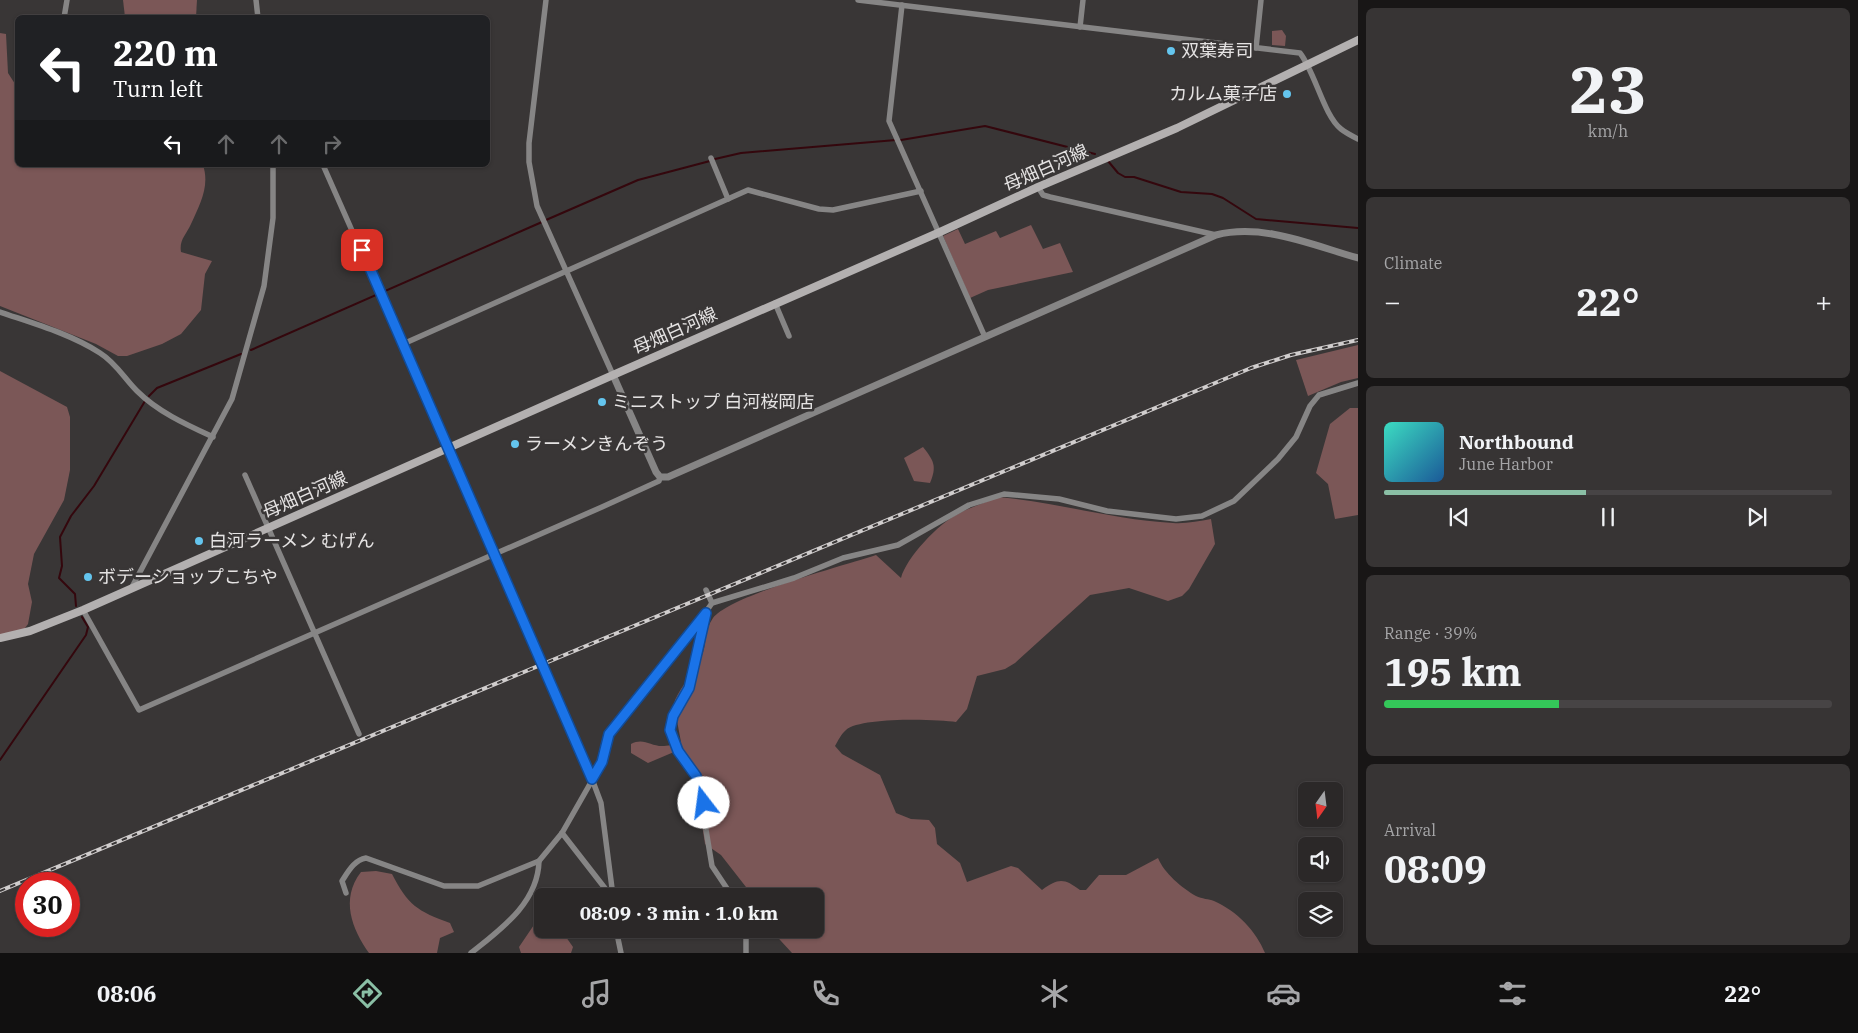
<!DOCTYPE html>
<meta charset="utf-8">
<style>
:root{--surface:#2b2828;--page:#373434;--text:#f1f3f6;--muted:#a6a6a8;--line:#474445;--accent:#8abfa5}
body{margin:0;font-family:"IBM Plex Serif","Noto Sans JP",serif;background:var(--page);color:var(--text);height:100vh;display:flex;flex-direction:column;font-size:19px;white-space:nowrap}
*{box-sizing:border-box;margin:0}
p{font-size:16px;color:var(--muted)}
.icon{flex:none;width:28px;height:28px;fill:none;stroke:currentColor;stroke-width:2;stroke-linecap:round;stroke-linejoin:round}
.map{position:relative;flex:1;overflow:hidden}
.sheet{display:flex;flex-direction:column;gap:8px;padding:8px;background:#181616;width:500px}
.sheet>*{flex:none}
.guide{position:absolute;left:15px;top:15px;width:475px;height:152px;border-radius:8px;box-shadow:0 1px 4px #0004,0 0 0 1px var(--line);background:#202124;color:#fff;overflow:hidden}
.needle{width:32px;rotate:194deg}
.tools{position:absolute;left:1298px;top:782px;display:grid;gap:10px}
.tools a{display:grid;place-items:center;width:45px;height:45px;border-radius:8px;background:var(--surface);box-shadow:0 1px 4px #0004,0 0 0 1px var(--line);font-size:25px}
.speed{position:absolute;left:15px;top:872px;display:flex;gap:10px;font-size:25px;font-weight:700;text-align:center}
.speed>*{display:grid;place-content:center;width:65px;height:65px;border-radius:50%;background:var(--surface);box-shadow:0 1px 4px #0004,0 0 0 1px var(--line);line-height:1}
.speed .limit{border:8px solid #d22;background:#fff;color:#111}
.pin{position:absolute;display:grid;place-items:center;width:42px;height:42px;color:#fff;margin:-21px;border-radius:10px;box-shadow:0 2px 8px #0006}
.me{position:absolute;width:55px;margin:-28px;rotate:345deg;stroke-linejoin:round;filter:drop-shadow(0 0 4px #0008)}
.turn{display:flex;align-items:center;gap:18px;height:105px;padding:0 15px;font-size:22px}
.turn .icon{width:65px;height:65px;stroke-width:2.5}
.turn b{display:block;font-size:35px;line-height:42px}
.lanes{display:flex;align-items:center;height:48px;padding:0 15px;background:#0003;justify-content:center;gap:25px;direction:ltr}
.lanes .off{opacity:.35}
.big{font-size:38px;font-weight:700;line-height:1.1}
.sheet .widget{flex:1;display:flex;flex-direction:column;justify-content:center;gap:8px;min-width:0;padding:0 18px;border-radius:8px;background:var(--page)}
.sheet .dial{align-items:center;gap:0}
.dial b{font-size:65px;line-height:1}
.song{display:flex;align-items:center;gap:15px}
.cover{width:60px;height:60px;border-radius:8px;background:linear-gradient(135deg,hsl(170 70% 55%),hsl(210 70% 35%))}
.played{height:5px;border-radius:2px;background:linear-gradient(90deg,var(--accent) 45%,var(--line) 45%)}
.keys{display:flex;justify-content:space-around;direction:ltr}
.heat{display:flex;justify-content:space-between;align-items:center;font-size:28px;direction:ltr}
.charge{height:8px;border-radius:4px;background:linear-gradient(90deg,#34c759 39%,var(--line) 0)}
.trip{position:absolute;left:534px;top:888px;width:290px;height:50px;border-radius:8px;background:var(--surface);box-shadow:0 1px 4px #0004,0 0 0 1px var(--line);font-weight:700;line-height:50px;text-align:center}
.tabs{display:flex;height:80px;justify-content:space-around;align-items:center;background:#111010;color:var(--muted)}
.tabs .icon{width:35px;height:35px}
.tabs .on{color:var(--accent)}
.tabs b{font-size:22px;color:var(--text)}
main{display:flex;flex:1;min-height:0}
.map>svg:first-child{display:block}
.green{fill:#7b5757}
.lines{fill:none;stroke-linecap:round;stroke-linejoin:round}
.stream{stroke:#34070d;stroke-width:2}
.minor{stroke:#868585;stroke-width:5.5}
.tertiary{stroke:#868585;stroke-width:7}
.secondary{stroke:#b3b0b0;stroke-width:8}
.rail-casing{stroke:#d0cdcd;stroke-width:4}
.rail{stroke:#393636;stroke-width:2;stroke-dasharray:5.5;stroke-linecap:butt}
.route-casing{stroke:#114b97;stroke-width:12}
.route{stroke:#1a73e8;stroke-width:9}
.poi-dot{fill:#64c5ee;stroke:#393636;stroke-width:2}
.labels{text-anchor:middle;stroke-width:5;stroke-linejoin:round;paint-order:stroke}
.poi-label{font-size:18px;fill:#e5e3e3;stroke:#393636;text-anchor:start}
.street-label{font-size:18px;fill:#e5e3e3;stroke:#393636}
</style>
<main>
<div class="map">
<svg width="1358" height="953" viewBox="0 0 1358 953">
<rect width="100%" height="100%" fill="#393636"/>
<g class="green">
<path d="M123,0H197L196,17H125Z"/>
<path d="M1282,30L1286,36L1285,46L1272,45V31Z"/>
<path d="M0,33L6,34L8,73L17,87L18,165H203C210,186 200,204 191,224C186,235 179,240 181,252L212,261L205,274L201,310L181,334L162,344L127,356H118L96,344L0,306Z"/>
<path d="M1031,225L1043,249L1060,243L1073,272L988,290L970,298L943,236L958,229L965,244L996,231L1000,238Z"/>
<path d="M1358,345V378L1341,382L1308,396L1296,360Z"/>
<path d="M0,371L67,407L70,417V470L64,500L34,554L28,584L32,602L28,624L22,632L0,636Z"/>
<path d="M1350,408H1358V515L1335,519L1328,484L1316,473L1330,424Z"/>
<path d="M923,447C934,461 937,466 930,483L914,481L904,458Z"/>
<path d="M998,497C1057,502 1114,520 1173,523C1185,524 1199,521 1211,519L1215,544L1189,589L1182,596L1168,601L1129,588L1090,595L1015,663L1005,669L977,676L967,709L956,722C936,719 860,717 846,730C841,734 838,741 835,746L842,754L880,775L896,813L911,819L929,820L935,828L937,844L960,863L967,882L1011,866L1018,868L1042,890C1059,877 1065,879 1080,890H1086L1099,875H1126L1158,858C1164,873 1182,888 1196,896C1202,899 1209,899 1214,901C1237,911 1256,931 1265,953H792L770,929H815V896H753L721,855L705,844L693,767L681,749L648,763L631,753V744C644,737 651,747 664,746C670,746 676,743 681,742L674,705L675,700C682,685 694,672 701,658C707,645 704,630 713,618C731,595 843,566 876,555L901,578C906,558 939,523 958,514C970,507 985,503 998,497Z"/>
<path d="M376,871L392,874C408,905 417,911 450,923L454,932L440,938L437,953H369C352,929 340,899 361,872Z"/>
<path d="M542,905V929H569L566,937L573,947L571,953H521L519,947L540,916Z"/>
</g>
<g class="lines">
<g class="stream">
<path d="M901,140L985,126L1095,154"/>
<path d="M715,159L741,153L896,140"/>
<path d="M1108,161L1118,173L1125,177H1134L1181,192L1212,194L1223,198L1256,219L1358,228"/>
<path d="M546,220L638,180L710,161"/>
<path d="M251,350L542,222"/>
<path d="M149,396L157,388L241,354"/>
<path d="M76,606L75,594L59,578L62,566L60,537L71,516L94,486L145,401"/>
<path d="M0,760L86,635L88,627L82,617"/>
</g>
<g class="minor">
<path d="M256,0L258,18"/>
<path d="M546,0L529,143V162L537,206L613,375"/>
<path d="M858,0L1300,53C1315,72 1324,116 1341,129C1346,133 1352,136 1358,139"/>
<path d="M902,5L889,121L985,337"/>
<path d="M64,18L67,0"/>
<path d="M1080,27L1083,0"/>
<path d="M1256,48L1261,0"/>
<path d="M711,158L728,199"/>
<path d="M323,165L541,658L592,779L601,803L613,896"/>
<path d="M1038,187L1043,195L1050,197L1216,235"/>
<path d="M775,303L789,336"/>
<path d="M0,312C32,323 71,334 100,353C116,363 124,378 137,391C158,412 187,425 213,437"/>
<path d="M403,344L748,190L819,209L833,210L921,191"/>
<path d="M245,475L359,734"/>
<path d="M132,587L232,399L264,286L273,218V165"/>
<path d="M706,590L712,603"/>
<path d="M83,610L139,710L602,507L659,481L660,477"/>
<path d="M706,615L689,688L673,716L670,730L678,751L698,782L712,866L732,896"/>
<path d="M562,833L611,896"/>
<path d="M346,893L342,881C348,872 354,860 366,858L444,886H478L539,861L562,833L602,763L609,734L648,688L670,655L690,635L712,603L794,578L843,558L898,545L969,505L1004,494L1059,499L1107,511L1176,519L1202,516L1234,501L1278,459L1296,437L1310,406L1319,395L1358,383"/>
<path d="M616,929L621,953"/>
<path d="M746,929V953"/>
<path d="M471,953C501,929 538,903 539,861"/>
</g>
<path class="tertiary" d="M613,375L656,472L660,477H668L1216,235C1263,223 1312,245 1358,258"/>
<path class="secondary" d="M0,638L30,631L83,610L613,375L940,232L1038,187L1177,128L1358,40"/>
<defs>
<path id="rail" d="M0,891L1251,368L1291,355L1358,340"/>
</defs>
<use href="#rail" class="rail-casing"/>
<use href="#rail" class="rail"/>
</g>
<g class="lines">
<defs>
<path id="route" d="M362,250L592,779L602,762L609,734L706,613L689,688L673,716L670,730L678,751L696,776L704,803"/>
</defs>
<use href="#route" class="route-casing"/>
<use href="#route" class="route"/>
</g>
<g class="poi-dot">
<circle cx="1171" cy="51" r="5"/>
<circle cx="1287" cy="94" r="5"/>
<circle cx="602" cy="402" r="5"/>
<circle cx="515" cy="444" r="5"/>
<circle cx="199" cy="541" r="5"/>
<circle cx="88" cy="577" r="5"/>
</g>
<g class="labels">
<g class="poi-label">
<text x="1181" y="57">双葉寿司</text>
<text x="1277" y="100" text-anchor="end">カルム菓子店</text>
<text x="612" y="408">ミニストップ 白河桜岡店</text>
<text x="525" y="450">ラーメンきんぞう</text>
<text x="209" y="547">白河ラーメン むげん</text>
<text x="98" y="583">ボデーショップこちや</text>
</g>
<g class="street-label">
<text transform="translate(1046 168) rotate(-24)" y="6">母畑白河線</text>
<text transform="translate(675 331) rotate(-24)" y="6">母畑白河線</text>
<text transform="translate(305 495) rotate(-24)" y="6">母畑白河線</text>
</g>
</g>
</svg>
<div class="tools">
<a><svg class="needle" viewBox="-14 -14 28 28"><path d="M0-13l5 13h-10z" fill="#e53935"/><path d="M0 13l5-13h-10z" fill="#a6a6a8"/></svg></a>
<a><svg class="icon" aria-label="sound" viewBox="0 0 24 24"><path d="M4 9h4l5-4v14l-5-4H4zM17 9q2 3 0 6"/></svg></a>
<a><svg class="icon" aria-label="layers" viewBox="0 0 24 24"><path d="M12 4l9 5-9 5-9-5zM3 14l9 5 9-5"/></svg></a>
</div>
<div class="speed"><div class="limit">30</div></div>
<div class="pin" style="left:362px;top:250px;background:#d93025"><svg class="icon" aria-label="arrive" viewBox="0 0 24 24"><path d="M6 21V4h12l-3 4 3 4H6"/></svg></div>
<svg class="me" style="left:704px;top:803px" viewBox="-20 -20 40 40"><circle r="19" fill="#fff"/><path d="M0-13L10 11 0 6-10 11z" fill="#1a73e8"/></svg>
<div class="trip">08:09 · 3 min · 1.0 km</div>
<div class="guide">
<div class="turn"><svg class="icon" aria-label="left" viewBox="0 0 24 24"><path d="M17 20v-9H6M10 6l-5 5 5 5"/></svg><div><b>220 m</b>Turn left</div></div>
<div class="lanes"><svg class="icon" aria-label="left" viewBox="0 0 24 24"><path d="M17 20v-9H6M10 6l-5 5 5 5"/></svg><svg class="icon off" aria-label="ahead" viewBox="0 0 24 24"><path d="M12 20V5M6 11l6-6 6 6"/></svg><svg class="icon off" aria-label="ahead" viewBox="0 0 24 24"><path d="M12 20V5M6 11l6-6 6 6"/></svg><svg class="icon off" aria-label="right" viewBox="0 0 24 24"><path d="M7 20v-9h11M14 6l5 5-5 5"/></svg></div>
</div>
</div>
<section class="sheet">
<div class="widget dial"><b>23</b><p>km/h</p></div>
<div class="widget"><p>Climate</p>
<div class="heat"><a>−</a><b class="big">22°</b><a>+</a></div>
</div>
<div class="widget">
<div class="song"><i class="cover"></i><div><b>Northbound</b><p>June Harbor</p></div></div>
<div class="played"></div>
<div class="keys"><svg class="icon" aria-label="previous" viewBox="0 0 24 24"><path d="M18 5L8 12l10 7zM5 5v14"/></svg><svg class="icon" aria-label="pause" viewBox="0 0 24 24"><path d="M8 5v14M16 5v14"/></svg><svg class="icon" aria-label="next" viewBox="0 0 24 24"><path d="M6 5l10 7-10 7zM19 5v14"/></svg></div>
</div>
<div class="widget"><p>Range · 39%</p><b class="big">195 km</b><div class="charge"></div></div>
<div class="widget"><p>Arrival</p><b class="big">08:09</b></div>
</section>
</main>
<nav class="tabs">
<b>08:06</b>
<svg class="icon on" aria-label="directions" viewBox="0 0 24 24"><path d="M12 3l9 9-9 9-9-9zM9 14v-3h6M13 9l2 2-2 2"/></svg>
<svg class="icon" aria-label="music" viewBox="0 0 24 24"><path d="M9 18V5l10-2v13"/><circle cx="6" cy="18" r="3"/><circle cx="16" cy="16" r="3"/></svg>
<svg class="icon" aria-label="phone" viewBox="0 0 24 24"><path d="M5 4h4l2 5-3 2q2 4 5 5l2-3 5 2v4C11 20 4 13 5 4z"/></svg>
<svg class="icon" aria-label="climate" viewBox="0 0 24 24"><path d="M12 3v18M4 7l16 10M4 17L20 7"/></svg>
<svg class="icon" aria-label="car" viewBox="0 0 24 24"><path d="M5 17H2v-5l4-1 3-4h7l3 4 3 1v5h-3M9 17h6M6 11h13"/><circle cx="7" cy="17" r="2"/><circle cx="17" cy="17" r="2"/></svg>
<svg class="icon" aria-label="filters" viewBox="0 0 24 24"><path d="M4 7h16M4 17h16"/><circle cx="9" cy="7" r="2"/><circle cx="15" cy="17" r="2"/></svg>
<b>22°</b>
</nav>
